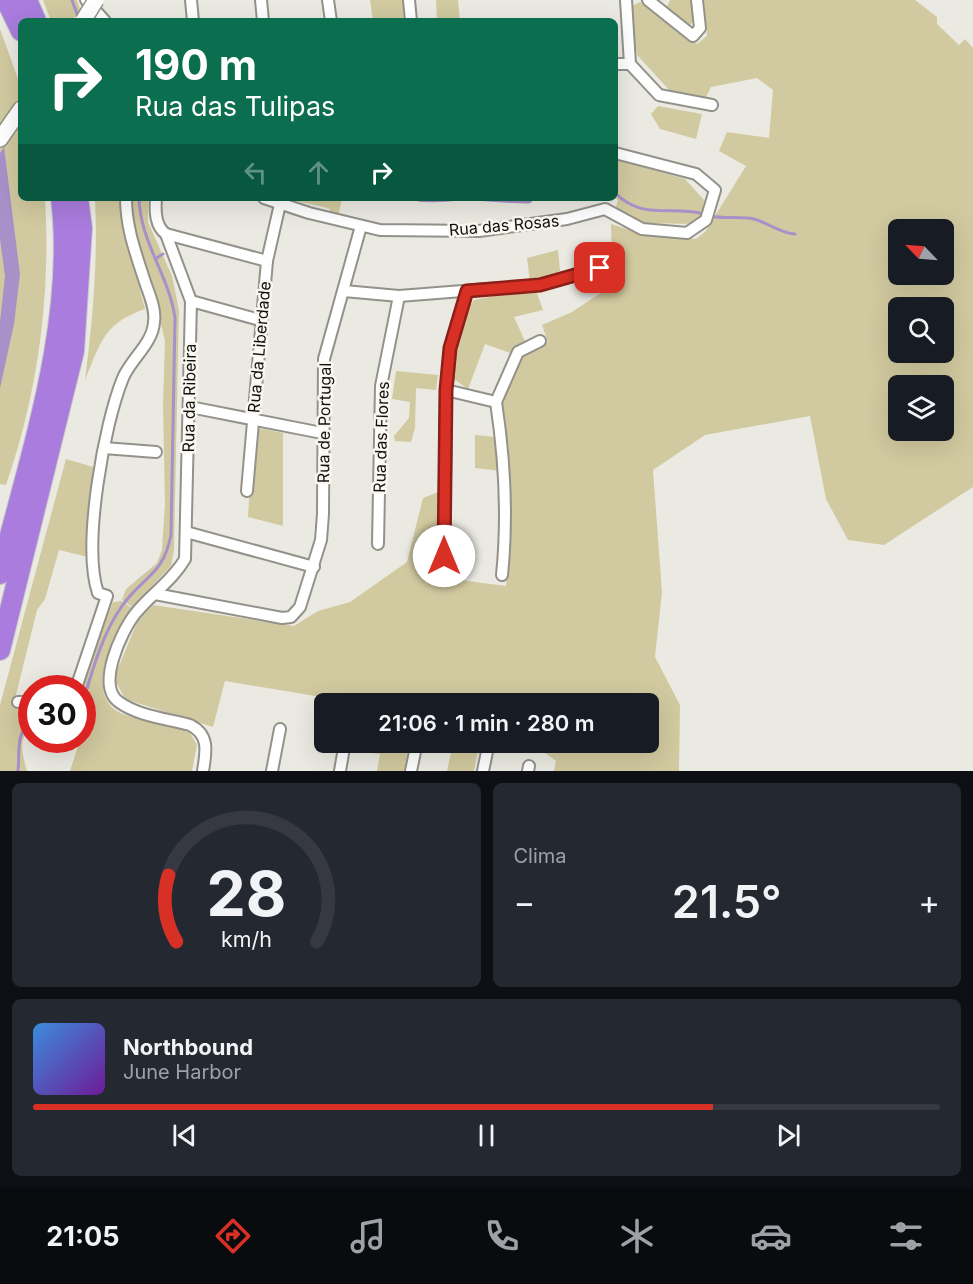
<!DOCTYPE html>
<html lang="pt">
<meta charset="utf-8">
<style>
:root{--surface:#171b24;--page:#242831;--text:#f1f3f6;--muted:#9ea1a6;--line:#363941;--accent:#d93025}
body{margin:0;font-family:Inter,sans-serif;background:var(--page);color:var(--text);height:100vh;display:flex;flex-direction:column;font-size:22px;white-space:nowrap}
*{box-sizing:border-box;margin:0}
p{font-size:20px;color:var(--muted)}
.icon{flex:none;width:33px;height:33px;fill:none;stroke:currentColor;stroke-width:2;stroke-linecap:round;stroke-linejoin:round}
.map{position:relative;height:771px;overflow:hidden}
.panel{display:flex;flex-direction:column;gap:12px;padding:12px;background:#0d0f14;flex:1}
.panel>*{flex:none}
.banner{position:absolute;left:18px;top:18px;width:600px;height:183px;border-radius:9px;box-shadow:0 6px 24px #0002;background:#0b6e4f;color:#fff;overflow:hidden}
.needle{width:39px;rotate:295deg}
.controls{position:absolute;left:888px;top:219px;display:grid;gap:12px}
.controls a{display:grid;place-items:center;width:66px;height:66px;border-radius:9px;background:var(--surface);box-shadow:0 6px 24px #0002;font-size:30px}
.speed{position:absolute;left:18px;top:675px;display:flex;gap:12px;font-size:30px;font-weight:700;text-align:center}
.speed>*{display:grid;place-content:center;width:78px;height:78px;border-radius:50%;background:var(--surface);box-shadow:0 6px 24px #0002;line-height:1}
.speed .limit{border:9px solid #d22;background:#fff;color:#111}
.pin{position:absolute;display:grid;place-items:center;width:51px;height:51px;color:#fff;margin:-26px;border-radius:12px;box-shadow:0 3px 9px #0006}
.me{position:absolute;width:66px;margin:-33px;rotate:0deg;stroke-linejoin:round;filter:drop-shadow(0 0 4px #0008)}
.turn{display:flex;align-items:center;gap:21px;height:126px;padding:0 18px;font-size:27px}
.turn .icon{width:78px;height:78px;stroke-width:2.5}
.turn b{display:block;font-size:42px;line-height:51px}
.lanes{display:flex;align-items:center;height:57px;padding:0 18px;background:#0003;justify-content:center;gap:30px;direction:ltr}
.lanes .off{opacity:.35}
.big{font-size:45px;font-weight:600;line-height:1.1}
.panel .tile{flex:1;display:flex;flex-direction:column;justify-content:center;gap:9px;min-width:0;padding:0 21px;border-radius:9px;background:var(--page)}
.panel .dial{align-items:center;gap:0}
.dial svg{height:156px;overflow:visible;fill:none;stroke:var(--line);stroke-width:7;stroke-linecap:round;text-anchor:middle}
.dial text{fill:var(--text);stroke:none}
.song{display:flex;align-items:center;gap:18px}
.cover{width:72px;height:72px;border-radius:9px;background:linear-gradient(135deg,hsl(210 70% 55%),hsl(280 70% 35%))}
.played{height:6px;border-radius:3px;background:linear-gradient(90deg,var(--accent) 75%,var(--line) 75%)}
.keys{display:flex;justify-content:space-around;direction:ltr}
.heat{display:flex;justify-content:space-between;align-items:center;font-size:33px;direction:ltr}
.panel .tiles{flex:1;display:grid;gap:12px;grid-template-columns:1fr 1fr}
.tile:last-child{grid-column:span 2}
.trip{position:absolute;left:314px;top:693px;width:345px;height:60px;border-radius:9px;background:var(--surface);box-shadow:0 6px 24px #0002;font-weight:600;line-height:60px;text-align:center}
.tab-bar{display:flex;height:96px;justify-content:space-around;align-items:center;background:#090b0e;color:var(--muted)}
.tab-bar .icon{width:42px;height:42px}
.tab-bar .selected{color:var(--accent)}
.tab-bar b{font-size:27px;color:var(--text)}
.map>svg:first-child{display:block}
.green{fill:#d1c99f;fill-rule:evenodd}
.water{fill:#a890c9}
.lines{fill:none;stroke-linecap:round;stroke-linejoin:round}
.stream{stroke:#a890c9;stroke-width:3}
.street-casing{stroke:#93928a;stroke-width:14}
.secondary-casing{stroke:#93928a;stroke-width:18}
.highway-casing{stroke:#c6c6c5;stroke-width:22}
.street{stroke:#fff;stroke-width:10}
.secondary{stroke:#fff;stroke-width:15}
.highway{stroke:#a97cdd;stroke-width:20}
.secondary-bridge-casing{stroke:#93928a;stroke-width:18;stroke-linecap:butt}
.secondary-bridge{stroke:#fff;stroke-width:15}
.route-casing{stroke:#8d1f18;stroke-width:15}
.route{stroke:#d93025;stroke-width:10}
.labels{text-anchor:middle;stroke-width:5;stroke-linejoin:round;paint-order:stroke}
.street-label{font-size:16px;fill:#10100d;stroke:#f9f7ef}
</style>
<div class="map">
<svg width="973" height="771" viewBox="0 0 973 771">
<rect width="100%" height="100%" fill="#ebeae2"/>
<g class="green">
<path d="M43,0H77L80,9L72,21H51Z"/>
<path d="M370,0H403L404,21H373Z"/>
<path d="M436,0H458L460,21L437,19Z"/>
<path d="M670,0H693L694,21L687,28L667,7Z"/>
<path d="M704,0H915L937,17V24L959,45L965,39L973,48V487L884,545L848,540L826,499L810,416L705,435L653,470L662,592L655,657L680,705L679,771H554L556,761L532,743L648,742V704L357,703L225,681L213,727L125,699L114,678L138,620L153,605L294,626L318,611L350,602L407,562L423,498L441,491L436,577L506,586L512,517L502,403L508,383L521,353L548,342L542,325L572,312L613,285L611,224L636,232L696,239L705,232L746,166L719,151L727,132L769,138L773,90L757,78L711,87L706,97L672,93L637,55L631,6L640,2L697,44L707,36ZM898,230H944V274H898ZM898,308H944V352H898ZM898,386H944V430H898Z"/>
<path d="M0,29L21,87V198H45C51,295 38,393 6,485L0,484Z"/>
<path d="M658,106L702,114L696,139L660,129L651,114Z"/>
<path d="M615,159L685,179L704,200L702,217L693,224L644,223L615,210L618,200L615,198Z"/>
<path d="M95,198H120L123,225L145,309C103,324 101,342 85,380C93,318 98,260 95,198Z"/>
<path d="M130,198H148V222L172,276L179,310L174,550L171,566L132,607L122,600L126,589L157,563L162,550L165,504L163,403L165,341L151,283L129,221Z"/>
<path d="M282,198H342L338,218L329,213L330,209L324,207Z"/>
<path d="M558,250L560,271L530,282L527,258Z"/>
<path d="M535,288L543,310L514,317L525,341L510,353L485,344L468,389L451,377L463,316L474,300Z"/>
<path d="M396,371L438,375L436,390L416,388L415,428L411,442L395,441L394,436L409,418L410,402L392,399Z"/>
<path d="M253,427L283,433V526L248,517Z"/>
<path d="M475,435L496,437L501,471L475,468Z"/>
<path d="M66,459L97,468L88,557L59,550L45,599L37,610L15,699L23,707H31V727C17,738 23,756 27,771H0V705Z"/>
<path d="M121,601L132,608C115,632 81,698 123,714C144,722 170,722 190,733L197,745L192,771H70L80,740H82L85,720L83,699L91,698L83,697L82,688H79L113,602Z"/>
<path d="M351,743H409L404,771H377L380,754L350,750Z"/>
<path d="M453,743L478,750L474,771H447Z"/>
</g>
<path class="water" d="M4,147L20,274L14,324L0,388V322L5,276L0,239V153Z"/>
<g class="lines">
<g class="stream">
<path d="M72,0L79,19"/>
<path d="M615,193C644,221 670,205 704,214"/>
<path d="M410,198C427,203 444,200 462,199C484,199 507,202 529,202L534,198"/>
<path d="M710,216C725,219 740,216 754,219C769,223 779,233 795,234"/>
<path d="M155,259L163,254"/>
<path d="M82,705C92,672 102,634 122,606C143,576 163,576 171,535L175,318C169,275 140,242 139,198"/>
<path d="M18,771C20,752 15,733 32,720"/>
</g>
<defs>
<g id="street">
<path d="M86,0L105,21"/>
<path d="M191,0L193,21"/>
<path d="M261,0L263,21"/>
<path d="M328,0L331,21"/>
<path d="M409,0L411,21"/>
<path d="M626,0L630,64L659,95L712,105"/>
<path d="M648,0L693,36L700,28L697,0"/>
<path d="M615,64H630"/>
<path d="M156,198C155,211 155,226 166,234L191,301L185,559C172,581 151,594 135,614C121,632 96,686 119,702C138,716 168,719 190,725C210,735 206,752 203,771"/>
<path d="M264,198L309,213L380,230L479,231L567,219L605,209L642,229L687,233L706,220L715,190L696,174L615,153"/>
<path d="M166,234L267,261"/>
<path d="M344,291L399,296L540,285L600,268"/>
<path d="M191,301L260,320"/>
<path d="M446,390L496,402L518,352L540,341"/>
<path d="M496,402C505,461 508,516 502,575"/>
<path d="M190,407L322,433"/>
<path d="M104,448L156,452"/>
<path d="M247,491L267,261L280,204"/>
<path d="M186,532L314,567"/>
<path d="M378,544L381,386L399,296"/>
<path d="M444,556L446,396L450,348L467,291"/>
<path d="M155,594L282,618L291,617L300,607L321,540L323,514L324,359L361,226"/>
<path d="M76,688L107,596L98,593C82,546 104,424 123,378C131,359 153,343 154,322C156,309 149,294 145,282C136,254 126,228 126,198"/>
<path d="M18,702H32"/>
<path d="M272,771L280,729"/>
<path d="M340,771L345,742"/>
<path d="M411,771L417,742"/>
<path d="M483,771L489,742"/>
<path d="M528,771L529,766"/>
</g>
<path id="secondary" d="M0,139L21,109"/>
<g id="highway">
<path d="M6,0L21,31"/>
<path d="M27,0L36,21"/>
<path d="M0,574C30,454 76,323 61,198"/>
<path d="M0,650L74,351L82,228L78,198"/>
</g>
</defs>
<use href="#street" class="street-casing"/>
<use href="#secondary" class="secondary-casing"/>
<use href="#highway" class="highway-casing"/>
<use href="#street" class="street"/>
<use href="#secondary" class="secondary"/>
<use href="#highway" class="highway"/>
<defs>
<path id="secondary-bridge" d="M83,21L96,0"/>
</defs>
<use href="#secondary-bridge" class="secondary-bridge-casing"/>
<use href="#secondary-bridge" class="secondary-bridge"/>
</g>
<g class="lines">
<defs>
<path id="route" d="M444,556L446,390L450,348L467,291L540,285L600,268"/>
</defs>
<use href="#route" class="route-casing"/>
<use href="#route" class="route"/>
</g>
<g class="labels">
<g class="street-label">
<text transform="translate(504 225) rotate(-5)" y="6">Rua das Rosas</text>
<text transform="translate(259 347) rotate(-85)" y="6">Rua da Liberdade</text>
<text transform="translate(189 398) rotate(-89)" y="6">Rua da Ribeira</text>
<text transform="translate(324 423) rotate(-89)" y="6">Rua de Portugal</text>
<text transform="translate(381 437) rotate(-88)" y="6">Rua das Flores</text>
</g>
</g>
</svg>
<div class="controls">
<a><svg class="needle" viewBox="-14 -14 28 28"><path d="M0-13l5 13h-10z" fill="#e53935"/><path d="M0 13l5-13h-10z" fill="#9ea1a6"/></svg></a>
<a><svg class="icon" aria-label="search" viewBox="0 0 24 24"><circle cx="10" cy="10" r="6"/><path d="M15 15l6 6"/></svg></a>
<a><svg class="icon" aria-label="layers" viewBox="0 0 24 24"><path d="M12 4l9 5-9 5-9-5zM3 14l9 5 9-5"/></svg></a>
</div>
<div class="speed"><div class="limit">30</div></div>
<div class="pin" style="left:600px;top:268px;background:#d93025"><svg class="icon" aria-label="arrive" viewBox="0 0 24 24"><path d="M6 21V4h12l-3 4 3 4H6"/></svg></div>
<svg class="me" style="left:444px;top:556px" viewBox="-20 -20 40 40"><circle r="19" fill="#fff"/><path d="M0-13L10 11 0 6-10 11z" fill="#d93025"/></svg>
<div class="trip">21:06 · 1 min · 280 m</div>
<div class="banner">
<div class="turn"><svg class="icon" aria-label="right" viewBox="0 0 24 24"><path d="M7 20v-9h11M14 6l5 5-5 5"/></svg><div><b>190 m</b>Rua das Tulipas</div></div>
<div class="lanes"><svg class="icon off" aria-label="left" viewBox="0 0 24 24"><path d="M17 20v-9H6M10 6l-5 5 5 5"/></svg><svg class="icon off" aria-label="ahead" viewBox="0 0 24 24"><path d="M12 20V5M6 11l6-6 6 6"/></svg><svg class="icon" aria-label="right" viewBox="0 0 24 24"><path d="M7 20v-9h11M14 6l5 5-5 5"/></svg></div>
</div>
</div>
<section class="panel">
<div class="tiles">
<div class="tile dial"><svg viewBox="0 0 100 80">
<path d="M14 69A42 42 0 1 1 86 69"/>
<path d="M14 69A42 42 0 0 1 10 35" stroke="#d93025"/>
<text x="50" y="56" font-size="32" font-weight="700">28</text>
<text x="50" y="72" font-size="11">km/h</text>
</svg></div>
<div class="tile"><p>Clima</p>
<div class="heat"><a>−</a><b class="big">21.5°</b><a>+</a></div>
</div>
<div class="tile">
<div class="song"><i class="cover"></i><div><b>Northbound</b><p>June Harbor</p></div></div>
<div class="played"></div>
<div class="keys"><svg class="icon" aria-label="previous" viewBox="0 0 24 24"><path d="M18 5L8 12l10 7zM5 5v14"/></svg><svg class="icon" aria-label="pause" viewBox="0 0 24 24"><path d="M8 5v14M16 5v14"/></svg><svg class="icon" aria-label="next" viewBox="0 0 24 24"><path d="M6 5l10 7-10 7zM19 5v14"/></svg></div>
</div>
</div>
</section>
<nav class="tab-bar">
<b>21:05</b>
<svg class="icon selected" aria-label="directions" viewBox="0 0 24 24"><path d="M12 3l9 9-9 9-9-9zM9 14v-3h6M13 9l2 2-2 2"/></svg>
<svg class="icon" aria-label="music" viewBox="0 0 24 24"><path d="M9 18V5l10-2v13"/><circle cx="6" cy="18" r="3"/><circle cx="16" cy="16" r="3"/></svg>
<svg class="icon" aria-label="phone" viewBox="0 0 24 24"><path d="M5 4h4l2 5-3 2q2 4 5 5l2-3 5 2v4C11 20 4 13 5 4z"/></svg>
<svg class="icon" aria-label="climate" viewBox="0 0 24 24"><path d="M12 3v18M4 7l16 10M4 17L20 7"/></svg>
<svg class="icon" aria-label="car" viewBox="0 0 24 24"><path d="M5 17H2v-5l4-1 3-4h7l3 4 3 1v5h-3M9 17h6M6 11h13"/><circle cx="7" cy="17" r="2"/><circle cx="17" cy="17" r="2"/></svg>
<svg class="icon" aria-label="filters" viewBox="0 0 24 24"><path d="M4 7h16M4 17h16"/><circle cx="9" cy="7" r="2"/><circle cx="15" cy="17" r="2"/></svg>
</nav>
